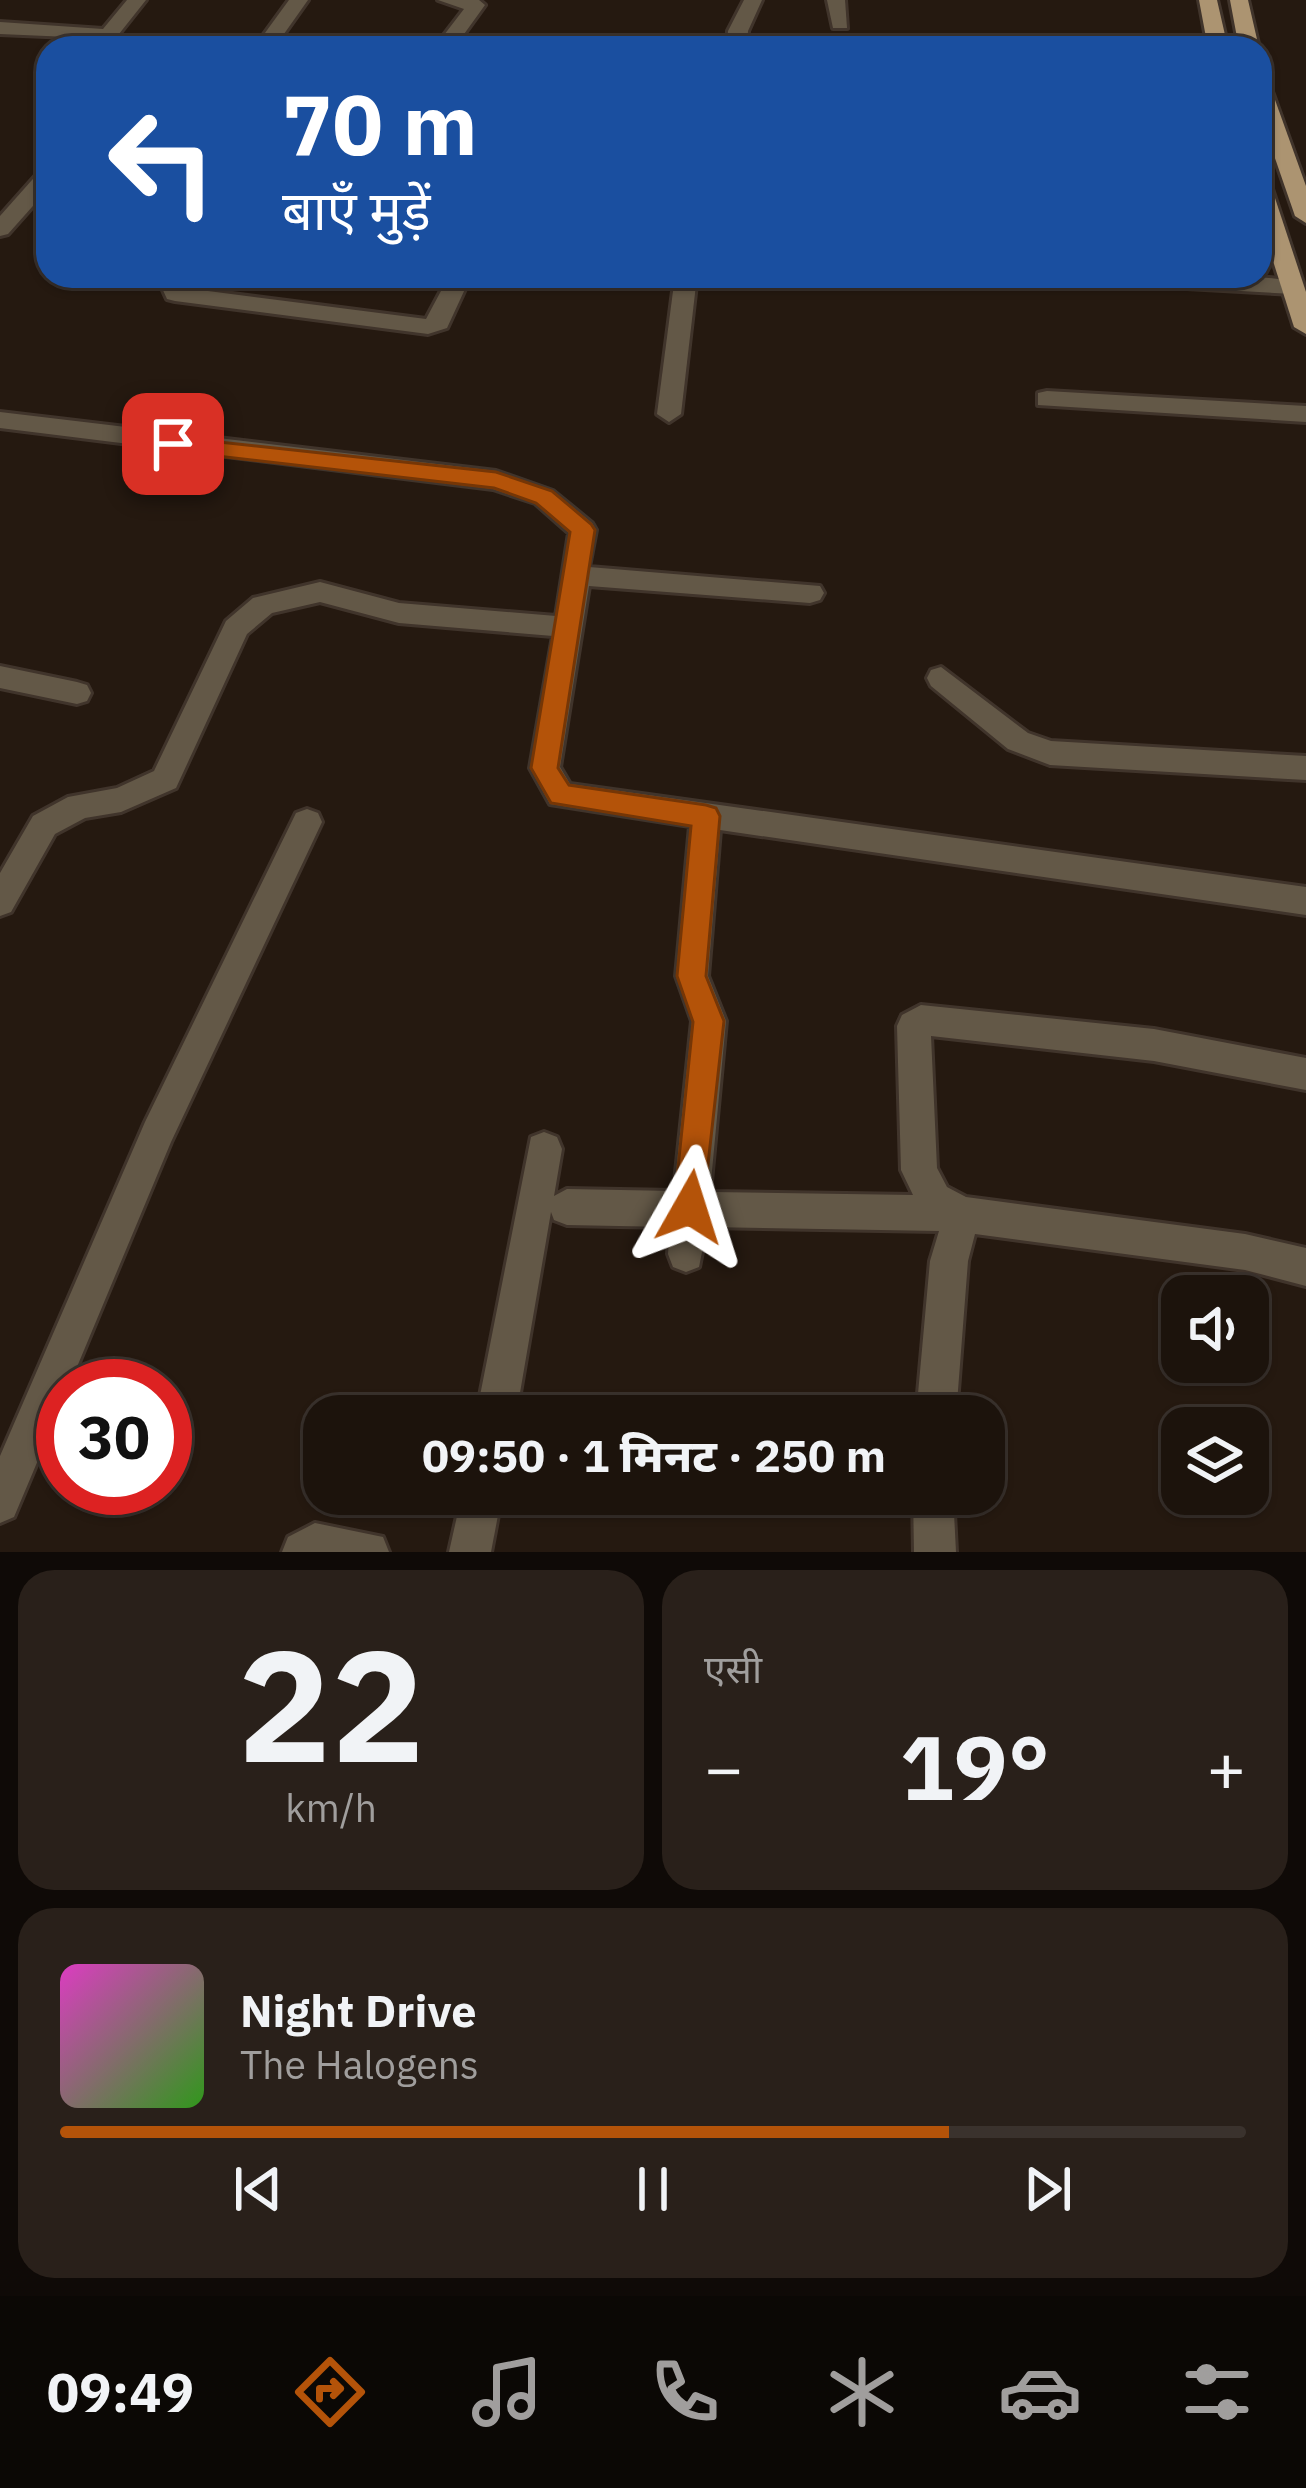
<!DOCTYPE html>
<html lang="hi">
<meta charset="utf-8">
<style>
:root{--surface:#1c130c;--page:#29201a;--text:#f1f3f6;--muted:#a09e9d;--line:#3a322d;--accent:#b45309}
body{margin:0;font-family:"IBM Plex Sans","Noto Sans Devanagari",sans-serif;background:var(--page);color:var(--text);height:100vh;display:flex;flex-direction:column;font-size:45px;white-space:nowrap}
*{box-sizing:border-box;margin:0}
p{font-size:39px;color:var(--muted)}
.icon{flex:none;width:66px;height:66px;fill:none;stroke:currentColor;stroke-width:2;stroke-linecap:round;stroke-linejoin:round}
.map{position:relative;height:1552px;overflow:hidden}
.side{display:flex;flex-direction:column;gap:18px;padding:18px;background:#0f0a07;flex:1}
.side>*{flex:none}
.guide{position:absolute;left:36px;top:36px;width:1236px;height:252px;border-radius:36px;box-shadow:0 3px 9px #0004,0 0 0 3px var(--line);background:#1a4fa0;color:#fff;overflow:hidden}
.fabs{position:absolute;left:1161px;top:1275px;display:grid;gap:24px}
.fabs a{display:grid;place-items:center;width:108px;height:108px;border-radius:24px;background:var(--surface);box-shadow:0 3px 9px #0004,0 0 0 3px var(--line);font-size:60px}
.speed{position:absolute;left:36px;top:1359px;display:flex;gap:24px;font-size:60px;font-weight:700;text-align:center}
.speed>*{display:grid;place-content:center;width:156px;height:156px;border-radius:50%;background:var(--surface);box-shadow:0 3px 9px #0004,0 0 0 3px var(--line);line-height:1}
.speed .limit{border:18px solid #d22;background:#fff;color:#111}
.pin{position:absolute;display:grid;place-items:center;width:102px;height:102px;color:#fff;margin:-51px;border-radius:24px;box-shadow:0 6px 18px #0006}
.me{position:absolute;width:132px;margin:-66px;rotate:6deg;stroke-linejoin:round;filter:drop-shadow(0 0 9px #0008)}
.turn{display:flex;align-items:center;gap:42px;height:252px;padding:0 48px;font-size:54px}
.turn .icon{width:156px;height:156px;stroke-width:2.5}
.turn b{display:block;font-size:84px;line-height:102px}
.big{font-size:90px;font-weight:800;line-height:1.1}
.side .widget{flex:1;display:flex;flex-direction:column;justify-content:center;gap:18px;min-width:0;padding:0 42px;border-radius:36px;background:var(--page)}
.side .dial{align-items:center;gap:0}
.dial b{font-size:156px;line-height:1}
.song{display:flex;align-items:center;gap:36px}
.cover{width:144px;height:144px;border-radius:18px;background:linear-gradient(135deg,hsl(310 70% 55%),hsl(110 70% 35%))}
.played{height:12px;border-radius:6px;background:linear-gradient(90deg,var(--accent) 75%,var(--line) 75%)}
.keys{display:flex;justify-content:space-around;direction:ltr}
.heat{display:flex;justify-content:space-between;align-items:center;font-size:66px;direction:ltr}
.side .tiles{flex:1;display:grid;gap:18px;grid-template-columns:1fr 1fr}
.widget:last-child{grid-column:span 2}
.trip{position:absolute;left:303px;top:1395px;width:702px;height:120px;border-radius:36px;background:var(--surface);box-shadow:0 3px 9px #0004,0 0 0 3px var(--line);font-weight:800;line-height:120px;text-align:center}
.menu{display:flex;height:192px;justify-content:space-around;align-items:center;background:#0b0805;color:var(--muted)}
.menu .icon{width:84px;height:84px}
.menu .selected{color:var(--accent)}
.menu b{font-size:54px;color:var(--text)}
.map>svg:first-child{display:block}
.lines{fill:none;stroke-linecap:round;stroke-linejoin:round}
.minor-casing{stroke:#40342b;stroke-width:6}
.major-casing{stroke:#40342b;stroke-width:6}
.minor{fill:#635847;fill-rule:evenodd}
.major{fill:#ac9471;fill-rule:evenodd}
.route{fill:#b45309;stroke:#753606;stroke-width:3}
</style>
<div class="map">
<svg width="1306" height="1552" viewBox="0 0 1306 1552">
<rect width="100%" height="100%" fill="#251910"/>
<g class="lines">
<defs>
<g id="minor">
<path d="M127,0H146L115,39L0,34V22L103,29Z"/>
<path d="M289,0H308L274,48H254Z"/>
<path d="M438,0H479L485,5L454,48H434L464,9Z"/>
<path d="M744,0H762L748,31L747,48H727L728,31Z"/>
<path d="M827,0H845L847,28H833Z"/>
<path d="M960,36L1022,42L1032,48L953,46L950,42Z"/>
<path d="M48,170V189L8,234L0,236V216L40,171Z"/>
<path d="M171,276H194L185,288L426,319L449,276H471L447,328L428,334L175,301L167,299L162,288Z"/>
<path d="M675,276H697L681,414L669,422L657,414Z"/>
<path d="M1086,276C1123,276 1283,269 1304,287L1293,294L1097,283Z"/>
<path d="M1047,391L1306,406V422L1038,405V393Z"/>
<path d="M0,412L496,471L553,491L592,523L596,530L589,567L820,586L824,593L820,600L810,603L589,586L560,767L570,784L1306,887V915L720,830L708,976L726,1021L710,1192L913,1195L901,1170L897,1026L902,1015L921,1005L1154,1029L1306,1058V1090L1154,1061L931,1036L937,1168L947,1187L966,1197L1245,1234L1306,1248V1286L1245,1270L975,1234L968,1261L956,1416H916L930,1261L939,1231L707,1227L699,1267L686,1272L673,1267L668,1254L670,1227L567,1225L554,1220L551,1212L516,1416H476L531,1137L544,1132L557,1137L562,1149L554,1196L567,1189L674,1191L692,1021L676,976L690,826L550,804L530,768L553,636L399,623L320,602L272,613L247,634L176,788L121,812L85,818L55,834L11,912L0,916V873L33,816L68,797L117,788L154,771L226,621L253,598L320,582L399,603L556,616L569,533L535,503L493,489L0,428Z"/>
<path d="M0,666L77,682L87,685L91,693L87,701L77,704L0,688Z"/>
<path d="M941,667L1028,733L1051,741L1306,756V780L1050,765L1008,749L931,686L927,678L931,670Z"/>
<path d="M307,809L318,813L322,822L171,1142L69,1386H63V1401L14,1517L0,1523V1456L145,1122L296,813Z"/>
<path d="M462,1494H502L491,1552H449Z"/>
<path d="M913,1494H953L956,1552H914Z"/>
<path d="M315,1523L383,1537L389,1552H282L288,1537Z"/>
</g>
<g id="major">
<path d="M1199,0H1217L1228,48H1208Z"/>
<path d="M1230,0H1248L1259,48H1239Z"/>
<path d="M1260,80L1270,86L1306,186V223L1295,216L1260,115Z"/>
<path d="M1260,180L1271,186L1306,292V334L1294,327L1260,220Z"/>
</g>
</defs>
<use href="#minor" class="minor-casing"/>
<use href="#major" class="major-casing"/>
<use href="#minor" class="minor"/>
<use href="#major" class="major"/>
</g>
<path class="route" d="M173,437L496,472L552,491L591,524L595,530L558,768L569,785L706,805L716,808L720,816L706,976L724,1021L702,1218L690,1223L679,1218L674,1207L693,1022L677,976L691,826L551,803L531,768L570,532L536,503L494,488L165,450L162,444Z"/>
</svg>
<div class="fabs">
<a><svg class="icon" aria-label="sound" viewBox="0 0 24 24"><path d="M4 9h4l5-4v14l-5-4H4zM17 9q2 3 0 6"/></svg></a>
<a><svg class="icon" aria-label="layers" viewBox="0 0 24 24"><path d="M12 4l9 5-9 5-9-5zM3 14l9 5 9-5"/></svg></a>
</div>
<div class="speed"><div class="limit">30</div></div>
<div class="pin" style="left:173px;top:444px;background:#d93025"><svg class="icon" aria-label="arrive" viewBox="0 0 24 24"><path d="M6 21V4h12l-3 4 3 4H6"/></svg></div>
<svg class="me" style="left:690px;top:1207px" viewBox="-20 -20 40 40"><path d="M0-17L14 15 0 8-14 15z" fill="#b45309" stroke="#fff" stroke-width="4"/></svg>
<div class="trip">09:50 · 1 मिनट · 250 m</div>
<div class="guide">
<div class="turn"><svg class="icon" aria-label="left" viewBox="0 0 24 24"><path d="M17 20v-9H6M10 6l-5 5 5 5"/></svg><div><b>70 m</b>बाएँ मुड़ें</div></div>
</div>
</div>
<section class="side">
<div class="tiles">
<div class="widget dial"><b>22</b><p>km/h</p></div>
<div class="widget"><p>एसी</p>
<div class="heat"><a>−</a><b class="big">19°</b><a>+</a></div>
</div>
<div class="widget">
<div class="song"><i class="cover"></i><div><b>Night Drive</b><p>The Halogens</p></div></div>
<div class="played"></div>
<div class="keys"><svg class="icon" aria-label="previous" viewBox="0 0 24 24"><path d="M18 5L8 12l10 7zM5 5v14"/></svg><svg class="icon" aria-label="pause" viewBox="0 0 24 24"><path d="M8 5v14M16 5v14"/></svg><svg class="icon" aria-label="next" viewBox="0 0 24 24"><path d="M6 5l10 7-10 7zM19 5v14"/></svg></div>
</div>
</div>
</section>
<nav class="menu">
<b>09:49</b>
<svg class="icon selected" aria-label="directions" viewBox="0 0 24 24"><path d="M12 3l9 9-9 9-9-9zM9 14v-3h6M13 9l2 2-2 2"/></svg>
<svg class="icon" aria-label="music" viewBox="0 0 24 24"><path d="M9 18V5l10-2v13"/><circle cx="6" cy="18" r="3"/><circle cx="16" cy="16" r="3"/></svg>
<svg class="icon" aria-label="phone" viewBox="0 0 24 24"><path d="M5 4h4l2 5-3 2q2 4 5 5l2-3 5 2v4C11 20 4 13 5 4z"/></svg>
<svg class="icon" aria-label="climate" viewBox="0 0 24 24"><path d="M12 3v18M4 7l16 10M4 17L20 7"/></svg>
<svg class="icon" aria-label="car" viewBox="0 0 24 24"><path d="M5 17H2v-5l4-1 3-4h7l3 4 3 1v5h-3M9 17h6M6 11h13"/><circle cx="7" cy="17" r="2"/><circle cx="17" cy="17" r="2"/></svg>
<svg class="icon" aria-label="filters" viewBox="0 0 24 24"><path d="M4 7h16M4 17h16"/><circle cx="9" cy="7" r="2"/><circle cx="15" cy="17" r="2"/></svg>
</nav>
